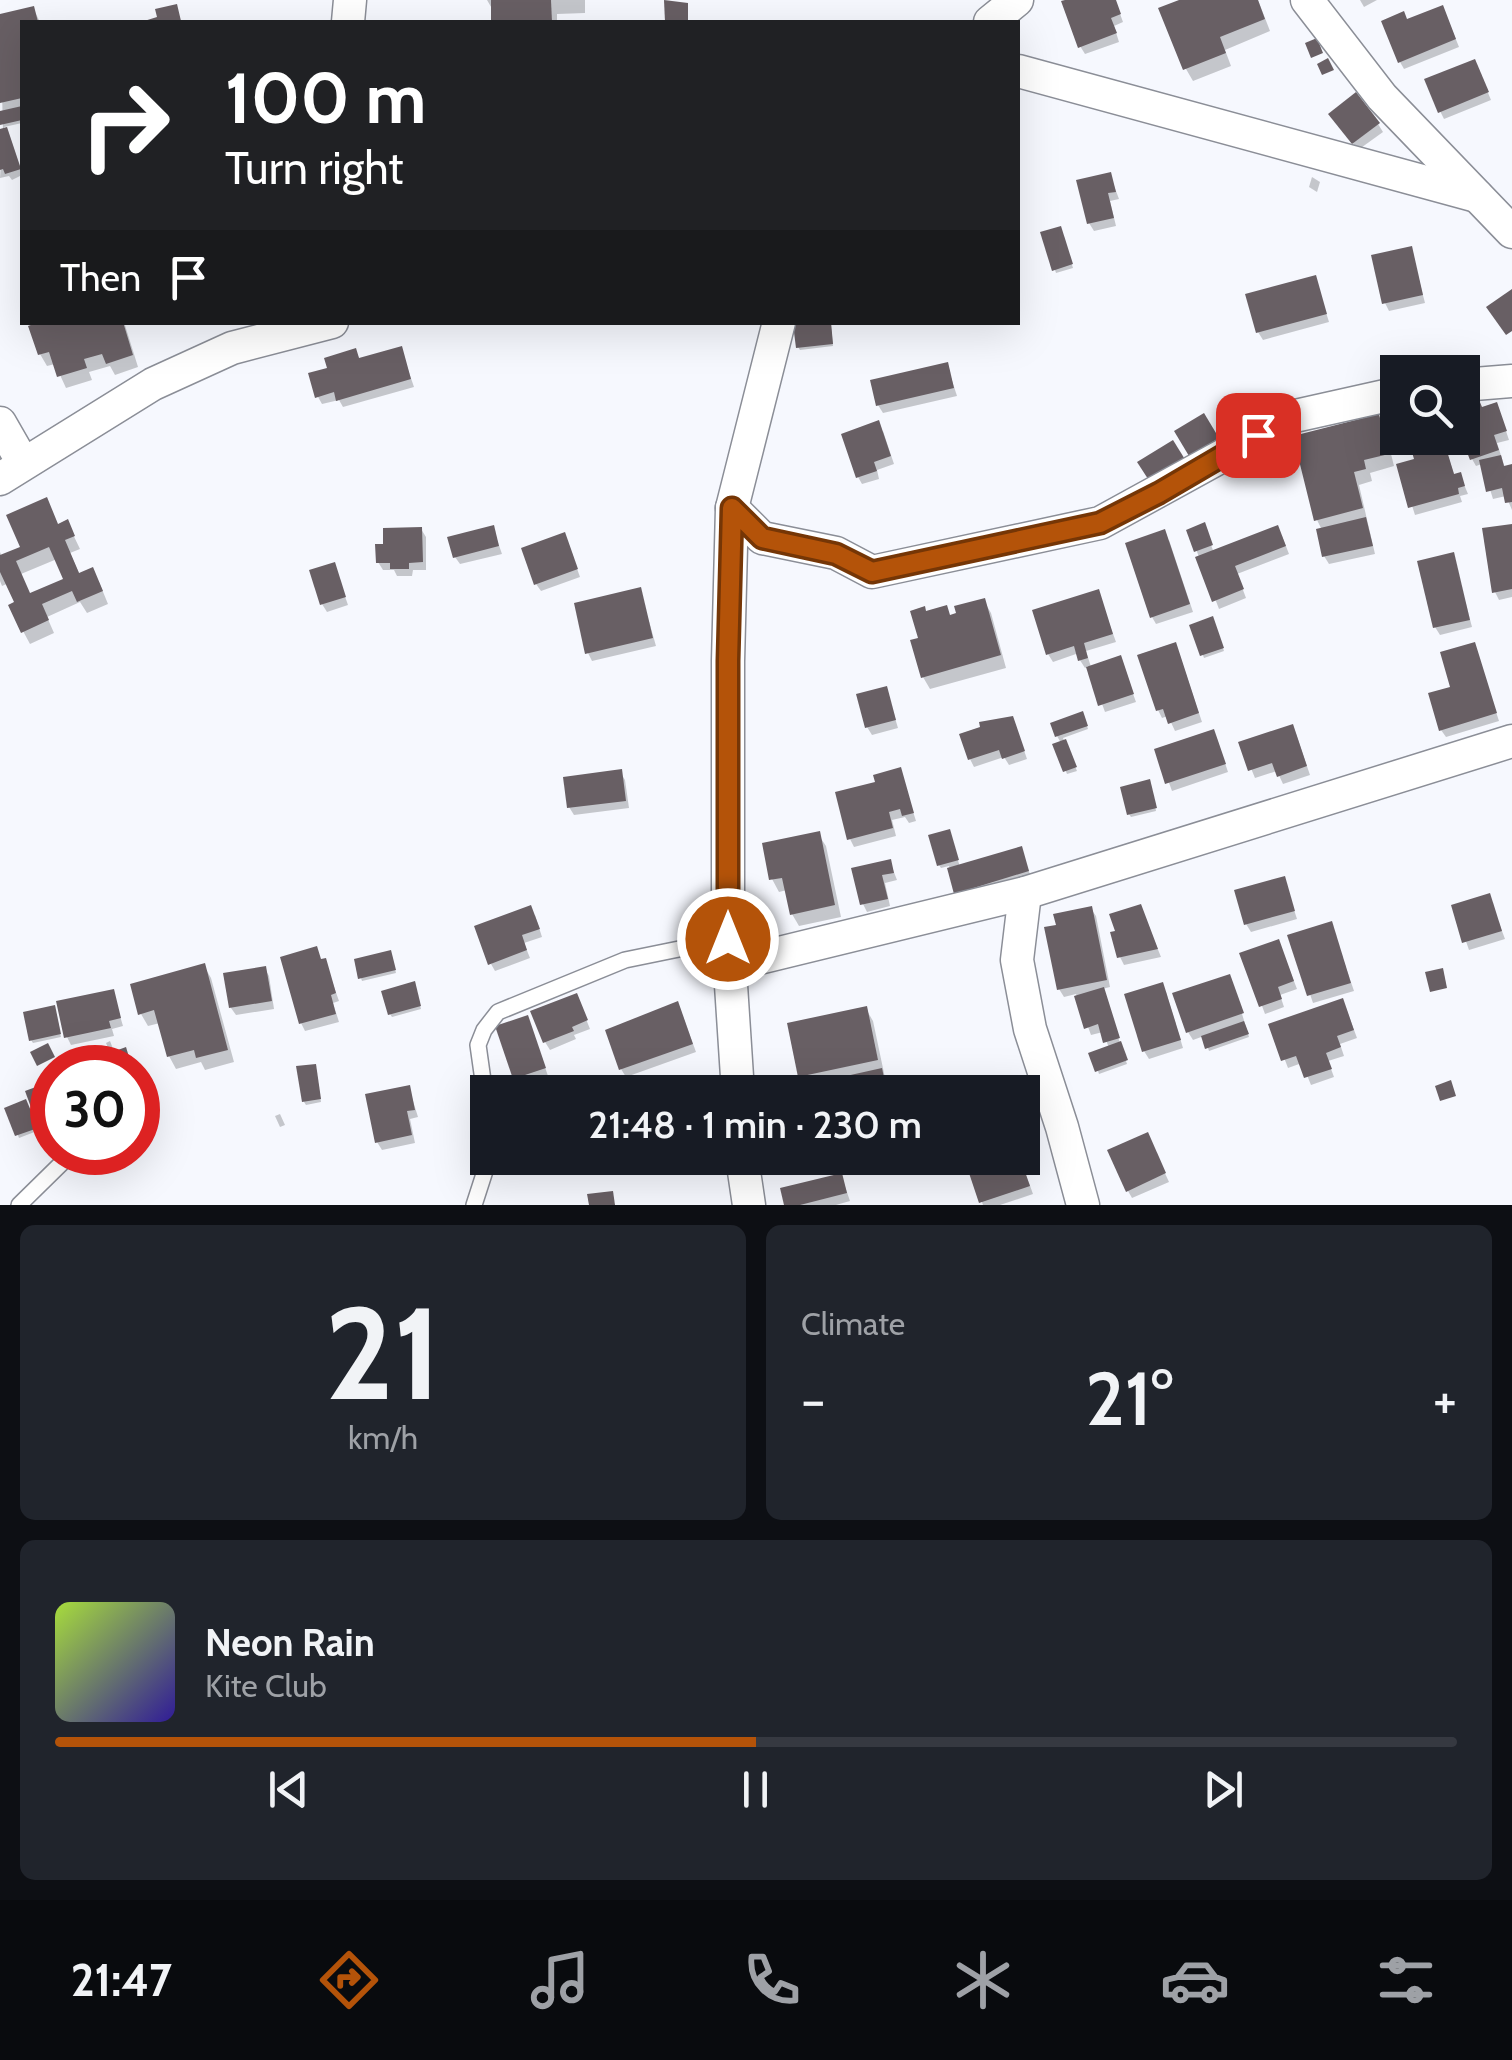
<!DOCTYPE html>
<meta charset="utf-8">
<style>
:root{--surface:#171b24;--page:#20242c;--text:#f1f3f6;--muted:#9ea1a6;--line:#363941;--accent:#b45309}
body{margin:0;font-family:Cabin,sans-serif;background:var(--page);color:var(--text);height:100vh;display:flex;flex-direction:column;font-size:38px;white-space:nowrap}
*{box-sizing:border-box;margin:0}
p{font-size:32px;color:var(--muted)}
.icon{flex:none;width:55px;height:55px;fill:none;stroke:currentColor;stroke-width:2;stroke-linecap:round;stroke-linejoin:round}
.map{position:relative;height:1205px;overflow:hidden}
.side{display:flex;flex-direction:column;gap:20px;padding:20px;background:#0d0f14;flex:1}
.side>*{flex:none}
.top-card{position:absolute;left:20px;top:20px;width:1000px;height:305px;border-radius:0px;box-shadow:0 10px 40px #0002;background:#202124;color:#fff;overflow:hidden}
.controls{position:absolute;left:1380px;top:355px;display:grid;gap:20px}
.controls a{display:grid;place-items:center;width:100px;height:100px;border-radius:0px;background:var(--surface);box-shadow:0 10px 40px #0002;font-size:50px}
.speed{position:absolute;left:30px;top:1045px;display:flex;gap:20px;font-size:50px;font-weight:700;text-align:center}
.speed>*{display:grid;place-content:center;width:130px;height:130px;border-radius:50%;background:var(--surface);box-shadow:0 10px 40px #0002;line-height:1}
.speed .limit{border:15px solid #d22;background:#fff;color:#111}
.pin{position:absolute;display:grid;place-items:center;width:85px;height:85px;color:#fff;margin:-42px;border-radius:20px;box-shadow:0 5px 15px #0006}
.me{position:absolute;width:110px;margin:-55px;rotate:0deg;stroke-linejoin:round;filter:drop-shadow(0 0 8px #0008)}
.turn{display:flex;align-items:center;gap:35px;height:210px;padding:0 40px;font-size:45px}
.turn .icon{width:130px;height:130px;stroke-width:2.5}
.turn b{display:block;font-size:70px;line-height:85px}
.then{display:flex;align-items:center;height:95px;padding:0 40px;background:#0003;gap:20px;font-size:38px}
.big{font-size:75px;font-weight:600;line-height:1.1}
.side .tile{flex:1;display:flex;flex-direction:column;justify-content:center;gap:15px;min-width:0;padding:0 35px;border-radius:15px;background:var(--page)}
.side .dial{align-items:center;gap:0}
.dial b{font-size:130px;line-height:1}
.song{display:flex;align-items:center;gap:30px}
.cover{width:120px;height:120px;border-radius:15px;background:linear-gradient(135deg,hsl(80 70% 55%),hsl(250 70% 35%))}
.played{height:10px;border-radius:5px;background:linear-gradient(90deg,var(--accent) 50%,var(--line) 50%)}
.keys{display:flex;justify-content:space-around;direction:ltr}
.heat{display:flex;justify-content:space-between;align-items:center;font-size:55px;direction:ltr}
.side .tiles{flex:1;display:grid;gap:20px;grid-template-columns:1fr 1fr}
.tile:last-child{grid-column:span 2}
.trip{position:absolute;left:470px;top:1075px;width:570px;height:100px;border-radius:0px;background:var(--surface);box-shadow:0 10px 40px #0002;font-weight:600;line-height:100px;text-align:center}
.dock{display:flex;height:160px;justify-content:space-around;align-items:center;background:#090b0e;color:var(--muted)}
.dock .icon{width:70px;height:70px}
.dock .on{color:var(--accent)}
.dock b{font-size:45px;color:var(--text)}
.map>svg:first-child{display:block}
.shadow{fill:#0003;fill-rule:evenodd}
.building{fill:#685f64;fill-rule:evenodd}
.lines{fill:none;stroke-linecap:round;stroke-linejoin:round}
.lane-casing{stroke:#8b8e97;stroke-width:18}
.street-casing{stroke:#8b8e97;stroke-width:35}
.lane{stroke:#fff;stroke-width:15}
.street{stroke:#fff;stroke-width:32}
.route-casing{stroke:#753606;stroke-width:25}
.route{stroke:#b45309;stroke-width:18}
</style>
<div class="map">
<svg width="1512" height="1205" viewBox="0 0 1512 1205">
<rect width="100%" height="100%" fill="#f6f8fe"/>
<g class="shadow">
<path d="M487,0H585V13L557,14V22H494V12Z"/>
<path d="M1072,0H1115L1123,22L1114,26L1119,42L1085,54L1080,46Z"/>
<path d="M1185,0H1258L1270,31L1225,50L1231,66L1193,81L1186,69Z"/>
<path d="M1360,0H1377L1364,7Z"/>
<path d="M33,8L40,22H22V123L4,127L22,175L12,180L9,176L0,178L3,131L0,16Z"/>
<path d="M1446,15L1459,47L1404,69L1400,62L1407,22Z"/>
<path d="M1478,69L1491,100L1444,119L1440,111Z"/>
<path d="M1336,122L1378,124L1383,132L1358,150Z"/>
<path d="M1110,175L1119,199L1110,201L1116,226L1094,231L1089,223Z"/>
<path d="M1312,177L1320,182L1317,192L1309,187Z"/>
<path d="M1062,232L1073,268L1056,273L1043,234Z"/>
<path d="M1411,248L1425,303L1389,311L1385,303Z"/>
<path d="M1315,277L1329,322L1263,340L1258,332Z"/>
<path d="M47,322H124L138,367L115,375L110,366L89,372L92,380L66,388L55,364L47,366L40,354Z"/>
<path d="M831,326L833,346L800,350L798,347Z"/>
<path d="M401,349L414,387L343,407L339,400L322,404L318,397L330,370L355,351L361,361Z"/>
<path d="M947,365L957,396L883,413L878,405Z"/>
<path d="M1482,410L1500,413L1509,440L1497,443L1505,468L1512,466V510L1506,496L1493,499L1482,464L1476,466L1472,459Z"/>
<path d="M1378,417L1385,430L1394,466L1370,473L1372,481L1359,485L1375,554L1329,564L1324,556L1322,530L1317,520Z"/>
<path d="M883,431L894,464L877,470L879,479L862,484L858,477Z"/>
<path d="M1442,438L1455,477L1460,475L1468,494L1460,496L1462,502L1415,515L1399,465L1417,460L1429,438Z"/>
<path d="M67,522L80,549L70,553L80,575L99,582L108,604L87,613L80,602L47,617L54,633L30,644L23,631L17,604L9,583L2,586L0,581V552L2,557ZM57,559L66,581L30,596L21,574Z"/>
<path d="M1204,526L1214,553L1282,536L1289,554L1237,574L1246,598L1219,609L1189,531Z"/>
<path d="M1512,526V597L1499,600L1495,592Z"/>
<path d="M493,528L502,554L460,564L455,557Z"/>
<path d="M421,529L426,537V570H413L412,576H397L394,570H383L378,562Z"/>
<path d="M1169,540L1193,612L1156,624L1152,617Z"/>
<path d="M568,543L580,577L541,591L536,584Z"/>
<path d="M1453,555L1472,627L1440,635L1435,627Z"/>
<path d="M334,565L348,605L327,612L322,604Z"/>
<path d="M640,590L656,646L592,661L588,653Z"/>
<path d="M1098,592L1116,642L1086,651L1091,667L1120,658L1136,702L1105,712L1088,666L1085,668L1076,654L1053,662L1048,654Z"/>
<path d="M984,601L991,613L1006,668L930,689L923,677L921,640L926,613L951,617Z"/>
<path d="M1213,622L1224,651L1204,658L1192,627Z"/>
<path d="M1474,645L1499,721L1446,737L1441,730L1454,689Z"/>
<path d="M1179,653L1202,722L1175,731L1168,716L1162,718L1158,710Z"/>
<path d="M886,688L898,728L872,735L867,727Z"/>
<path d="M1084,717L1088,729L1063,738L1077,771L1067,774L1055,745L1061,743L1057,736Z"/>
<path d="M1016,727L1027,759L1009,765L1004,757L974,767L970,759L983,729Z"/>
<path d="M1296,734L1310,775L1283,784L1277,771L1255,778L1241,744Z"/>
<path d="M1217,739L1228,772L1172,791L1157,750Z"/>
<path d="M900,770L916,821L909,823L905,817L892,820L896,836L854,847L850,839L878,784Z"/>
<path d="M620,772L625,780L629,808L574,815L569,807Z"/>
<path d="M1151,785L1156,811L1131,817L1129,814Z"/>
<path d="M818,834L826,846L841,917L799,926L792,914L787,890L779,892L772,879Z"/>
<path d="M950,834L960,867L1021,849L1032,880L956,893L949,866L941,868L939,865Z"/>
<path d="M890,862L897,880L885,883L890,906L867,912L863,904Z"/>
<path d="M1284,879L1297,919L1251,932L1246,924Z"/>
<path d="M1489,896L1505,939L1469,950L1454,907Z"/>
<path d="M1091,909L1096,916L1110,987L1102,989L1127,1064L1099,1074L1098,1071L1109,1048L1103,1032L1091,1035L1076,994L1064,997L1059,989Z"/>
<path d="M535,915L542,937L524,943L530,958L495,971L491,964Z"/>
<path d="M1144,915L1161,957L1124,965L1120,957Z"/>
<path d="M1331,924L1354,991L1313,1003L1290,936Z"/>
<path d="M1282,950L1297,989L1280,995L1284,1007L1265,1014L1243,955Z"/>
<path d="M392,956L396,973L362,981L361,978Z"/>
<path d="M325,961L339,1001L333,1003L339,1022L305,1031L301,1023Z"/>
<path d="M204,966L211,978L234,1062L205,1070L201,1062L176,1069L169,1056L160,1023L148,1026L141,1014Z"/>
<path d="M265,969L269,976L274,1009L236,1015L231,1008L226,975Z"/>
<path d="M1233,984L1249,1037L1209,1051L1204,1036L1193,1040L1188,1032Z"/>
<path d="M415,987L421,1009L392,1017L390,1014Z"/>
<path d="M113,992L123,1026L112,1029L114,1036L71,1045L67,1037Z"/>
<path d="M1166,992L1183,1048L1149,1059L1144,1051Z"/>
<path d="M580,1004L590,1029L574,1035L576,1039L550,1050L545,1042Z"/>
<path d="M1346,1008L1357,1038L1340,1044L1344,1056L1328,1061L1334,1077L1311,1085L1302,1063L1288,1068L1272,1026Z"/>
<path d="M866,1009L873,1021L888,1092H833L831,1084L815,1087L818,1092H772L808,1089L800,1076Z"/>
<path d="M55,1011L61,1037L33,1043L31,1040Z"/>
<path d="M681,1011L696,1052L626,1077L621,1069Z"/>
<path d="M531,1026L548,1076L519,1086L515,1078Z"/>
<path d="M110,1041L115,1054L127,1053L129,1060L115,1065L106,1043Z"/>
<path d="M316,1069L321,1102L306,1105L304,1102Z"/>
<path d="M919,1075L924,1084L918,1087L913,1077Z"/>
<path d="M52,1084V1124L43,1127L28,1093Z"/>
<path d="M409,1088L418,1117L410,1119L415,1143L382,1150L377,1142Z"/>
<path d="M25,1102L37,1131L19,1138L8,1109Z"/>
<path d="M280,1114L285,1125L280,1127L275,1116Z"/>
<path d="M1151,1143L1169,1182L1132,1198L1128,1191Z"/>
<path d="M778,1158H824V1165L808,1166L805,1160L780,1162Z"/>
<path d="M984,1158H1020L1033,1194L1000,1205H983L968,1163Z"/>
<path d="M841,1175L850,1201L836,1205H787Z"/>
</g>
<g class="building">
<path d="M491,0H551L552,22H491Z"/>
<path d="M664,0L688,3V22H665Z"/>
<path d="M1065,0H1116L1121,14L1111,18L1117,33L1078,48L1061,1Z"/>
<path d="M1179,0H1258L1265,19L1220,37L1226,53L1183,70L1158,8Z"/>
<path d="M177,4L181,21L141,22L157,17L155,9Z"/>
<path d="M1443,5L1456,39L1398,63L1381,21L1404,11L1407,19Z"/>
<path d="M34,6L38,22H22V98L0,103V14Z"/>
<path d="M1317,38L1323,53L1311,58L1305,43Z"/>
<path d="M1328,58L1334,70L1322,75L1317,64Z"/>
<path d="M1475,59L1489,92L1438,113L1424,79Z"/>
<path d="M1356,92L1380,123L1352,144L1328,114Z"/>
<path d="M22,106V120L0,125V111Z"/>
<path d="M7,127L21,169L5,174L3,169L0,170V129Z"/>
<path d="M1111,172L1116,192L1108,193L1114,218L1087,224L1076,180Z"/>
<path d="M1061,226L1073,264L1052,271L1040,232Z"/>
<path d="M1412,246L1423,295L1382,304L1371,255Z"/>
<path d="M1316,275L1327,314L1256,333L1245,294Z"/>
<path d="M1512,289V331L1506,335L1486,307Z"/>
<path d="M39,322H123L133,355L106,364L102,354L84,359L87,368L57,377L49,352L38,355L28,326Z"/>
<path d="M831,322L833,344L796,348L793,324Z"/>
<path d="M402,346L411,379L336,401L334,392L315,398L308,373L327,368L324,358L356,348L359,358Z"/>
<path d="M948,362L954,388L876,406L870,380Z"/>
<path d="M1477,395L1482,407L1497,402L1507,431L1494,435L1499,450L1470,460L1462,439V400Z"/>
<path d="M1204,413L1219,438L1189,456L1174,431Z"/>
<path d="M1379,414L1389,454L1364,460L1366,469L1354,472L1363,508L1314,521L1293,436Z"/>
<path d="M879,420L891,456L874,462L877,471L856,478L841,434Z"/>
<path d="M1424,438H1443L1454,474L1461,472L1465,486L1458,488L1459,494L1408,508L1396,464L1414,459L1409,442Z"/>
<path d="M1173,440L1186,461L1150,482L1137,462Z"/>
<path d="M1501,455L1504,466L1512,464V502L1505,503L1502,488L1486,492L1479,460Z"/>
<path d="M47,497L58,524L68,519L75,536L65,540L79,573L93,567L103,591L77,602L72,591L42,604L49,620L21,633L8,605L14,602L0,572V555L20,547L6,515ZM49,547L63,579L30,593L16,561Z"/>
<path d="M1366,517L1373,546L1322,557L1316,529Z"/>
<path d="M1205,522L1213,545L1194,552L1186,530Z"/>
<path d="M1512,524V589L1492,593L1482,528Z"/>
<path d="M494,525L499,546L453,558L447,537Z"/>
<path d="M1278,525L1286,546L1235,566L1244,589L1212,602L1195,557Z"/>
<path d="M422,527L423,562L409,563V569H390V563H376L375,544H383V528Z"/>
<path d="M1165,529L1190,604L1150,618L1125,543Z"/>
<path d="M565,532L578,569L534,585L521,548Z"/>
<path d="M1454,552L1470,620L1433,628L1417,561Z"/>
<path d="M335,562L346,597L320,605L309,570Z"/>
<path d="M641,587L653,638L585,654L574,603Z"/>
<path d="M1099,589L1113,634L1084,643L1088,658L1078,661L1074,646L1046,655L1032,610Z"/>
<path d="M985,598L1001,655L921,678L910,640L918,638L910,611L925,606L926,611L947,605L950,615L956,613L954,606Z"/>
<path d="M1213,616L1224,648L1200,656L1189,625Z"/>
<path d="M1176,642L1199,713L1168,724L1163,709L1156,711L1137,655Z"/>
<path d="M1475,642L1497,713L1439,731L1428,693L1450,687L1440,652Z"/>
<path d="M1121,655L1134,694L1098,706L1086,667Z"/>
<path d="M887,686L896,720L865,728L856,694Z"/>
<path d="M1083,711L1088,726L1055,737L1050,723Z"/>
<path d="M1013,716L1025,751L1002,759L999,750L968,760L959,734L980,727L979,722Z"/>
<path d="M1293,724L1307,766L1277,777L1272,763L1248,771L1238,742Z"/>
<path d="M1214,729L1226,764L1165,784L1154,749Z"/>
<path d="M1066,739L1077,767L1063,772L1052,744Z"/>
<path d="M901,767L914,813L902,816L900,809L889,812L893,828L847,840L835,792L875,782L873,775Z"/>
<path d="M622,769L626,801L567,808L563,777Z"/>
<path d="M1150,779L1157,808L1127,815L1120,787Z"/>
<path d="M950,829L959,860L937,866L928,835Z"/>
<path d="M820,831L835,905L790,915L782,878L769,880L762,843Z"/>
<path d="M1022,846L1029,871L954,894L947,868Z"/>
<path d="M891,859L894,873L882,875L888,899L860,905L851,868Z"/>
<path d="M1285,876L1295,911L1244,925L1234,890Z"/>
<path d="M1490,893L1502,931L1462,943L1451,905Z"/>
<path d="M1141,904L1158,949L1117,958L1110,932L1115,931L1109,914Z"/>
<path d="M531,905L540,929L522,935L527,950L488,965L474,926Z"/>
<path d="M1092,906L1107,980L1057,990L1044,927L1056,925L1053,914Z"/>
<path d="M1332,921L1351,983L1307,996L1287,935Z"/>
<path d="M1279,939L1294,981L1278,987L1282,999L1259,1007L1239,953Z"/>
<path d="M317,946L321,959L326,958L336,993L331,995L336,1014L299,1024L280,957Z"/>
<path d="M391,950L396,970L358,979L354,959Z"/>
<path d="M205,963L228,1050L196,1058L194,1050L167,1057L154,1010L138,1015L130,984Z"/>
<path d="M266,966L272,1001L229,1008L223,973Z"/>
<path d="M1443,968L1447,988L1430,992L1425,972Z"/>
<path d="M1230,974L1244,1013L1186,1033L1172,993Z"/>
<path d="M415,981L421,1006L388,1015L381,991Z"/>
<path d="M1163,982L1181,1040L1142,1052L1124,994Z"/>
<path d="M1104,987L1120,1038L1103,1043L1098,1024L1084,1029L1074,996Z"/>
<path d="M114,989L121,1018L109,1021L111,1028L64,1038L56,1001Z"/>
<path d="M577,993L588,1020L572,1027L574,1031L543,1043L530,1011Z"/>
<path d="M1343,998L1354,1030L1337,1036L1341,1047L1326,1053L1332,1069L1304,1078L1296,1056L1281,1061L1268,1024Z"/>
<path d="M678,1001L693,1044L619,1070L605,1030Z"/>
<path d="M55,1005L61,1034L29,1041L23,1012Z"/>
<path d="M867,1006L878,1060L798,1077L787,1023Z"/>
<path d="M528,1015L546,1068L513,1079L495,1026Z"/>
<path d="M1244,1021L1249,1034L1205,1049L1201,1036Z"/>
<path d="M1121,1041L1128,1060L1095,1072L1088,1053Z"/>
<path d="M48,1043L55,1057L37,1066L30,1052Z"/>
<path d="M126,1047L129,1057L111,1063L107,1054Z"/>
<path d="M316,1064L321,1099L302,1102L296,1066Z"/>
<path d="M882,1068L887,1092H831L828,1080Z"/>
<path d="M1451,1080L1456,1096L1440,1101L1435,1086Z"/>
<path d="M52,1081V1114L36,1121L25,1091Z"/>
<path d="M410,1085L415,1110L407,1111L412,1135L375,1143L365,1094Z"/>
<path d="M817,1086L818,1092H764V1090Z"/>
<path d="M26,1099L38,1128L15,1136L4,1108Z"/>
<path d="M1148,1132L1166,1173L1126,1192L1107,1150Z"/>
<path d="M976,1158H1020L1030,1186L979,1203L965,1161Z"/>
<path d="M842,1173L847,1193L800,1205H784L780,1188Z"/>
<path d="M613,1191L615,1205H589L587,1194Z"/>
</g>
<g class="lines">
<defs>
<g id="lane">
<path d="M488,1116L478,1045L484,1030L498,1012L625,960L728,939"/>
<path d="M19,1205L73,1152"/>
<path d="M474,1205L485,1171L488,1143"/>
</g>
<g id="street">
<path d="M1307,0L1382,97L1512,232"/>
<path d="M348,22L350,0"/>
<path d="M990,22L1017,0"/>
<path d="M1018,71L1477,196"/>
<path d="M1462,385L1512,381"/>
<path d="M0,423L23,463"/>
<path d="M0,479L153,384L232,348L332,322"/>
<path d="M732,508L762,538L836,553L872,572L1100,523L1295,416L1398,393"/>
<path d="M1025,893L1017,960L1030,1029L1062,1127L1083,1205"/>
<path d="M730,965L1025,893L1512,741"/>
<path d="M738,1092L728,939V661L732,508L779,322"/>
<path d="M742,1158L749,1205"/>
</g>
</defs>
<use href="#lane" class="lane-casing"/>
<use href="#street" class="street-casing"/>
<use href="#lane" class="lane"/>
<use href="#street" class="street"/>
</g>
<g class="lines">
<defs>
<path id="route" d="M728,939V661L732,508L762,538L836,554L872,572L1100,523L1159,493L1258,435"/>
</defs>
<use href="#route" class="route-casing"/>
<use href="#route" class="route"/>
</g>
</svg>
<div class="controls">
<a><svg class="icon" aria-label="search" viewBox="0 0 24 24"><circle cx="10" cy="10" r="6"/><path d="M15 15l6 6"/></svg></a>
</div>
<div class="speed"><div class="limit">30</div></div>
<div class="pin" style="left:1258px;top:435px;background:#d93025"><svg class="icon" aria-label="arrive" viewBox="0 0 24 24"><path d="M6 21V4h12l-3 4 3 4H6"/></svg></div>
<svg class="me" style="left:728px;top:939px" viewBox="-20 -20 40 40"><circle r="17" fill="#b45309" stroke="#fff" stroke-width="3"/><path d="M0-11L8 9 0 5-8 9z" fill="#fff"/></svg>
<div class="trip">21:48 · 1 min · 230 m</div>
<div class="top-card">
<div class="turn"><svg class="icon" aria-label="right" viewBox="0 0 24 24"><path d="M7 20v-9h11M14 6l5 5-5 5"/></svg><div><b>100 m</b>Turn right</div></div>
<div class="then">Then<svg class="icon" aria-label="arrive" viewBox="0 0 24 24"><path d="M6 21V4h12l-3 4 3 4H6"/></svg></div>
</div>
</div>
<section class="side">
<div class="tiles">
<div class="tile dial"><b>21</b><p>km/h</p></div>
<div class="tile"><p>Climate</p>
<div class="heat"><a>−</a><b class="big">21°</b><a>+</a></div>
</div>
<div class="tile">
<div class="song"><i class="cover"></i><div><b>Neon Rain</b><p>Kite Club</p></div></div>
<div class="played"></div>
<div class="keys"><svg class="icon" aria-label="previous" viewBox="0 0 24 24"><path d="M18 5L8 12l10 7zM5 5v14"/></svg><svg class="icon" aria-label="pause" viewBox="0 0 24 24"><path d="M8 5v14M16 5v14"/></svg><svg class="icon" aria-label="next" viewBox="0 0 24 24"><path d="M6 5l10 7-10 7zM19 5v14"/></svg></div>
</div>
</div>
</section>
<nav class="dock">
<b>21:47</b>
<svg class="icon on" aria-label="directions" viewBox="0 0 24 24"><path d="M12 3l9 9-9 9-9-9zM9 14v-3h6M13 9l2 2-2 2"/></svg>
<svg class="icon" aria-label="music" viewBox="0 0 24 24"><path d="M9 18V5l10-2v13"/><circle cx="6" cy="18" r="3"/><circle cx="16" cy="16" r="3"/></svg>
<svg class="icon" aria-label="phone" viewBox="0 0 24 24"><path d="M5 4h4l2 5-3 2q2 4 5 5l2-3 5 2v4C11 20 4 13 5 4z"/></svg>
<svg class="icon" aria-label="climate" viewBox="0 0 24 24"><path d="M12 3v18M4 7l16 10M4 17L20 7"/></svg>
<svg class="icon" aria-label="car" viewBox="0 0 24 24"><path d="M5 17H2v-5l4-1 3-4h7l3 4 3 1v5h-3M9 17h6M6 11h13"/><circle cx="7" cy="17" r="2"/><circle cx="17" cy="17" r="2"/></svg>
<svg class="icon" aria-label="filters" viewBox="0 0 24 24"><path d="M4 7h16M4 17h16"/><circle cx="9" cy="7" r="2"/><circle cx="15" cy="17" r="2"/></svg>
</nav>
